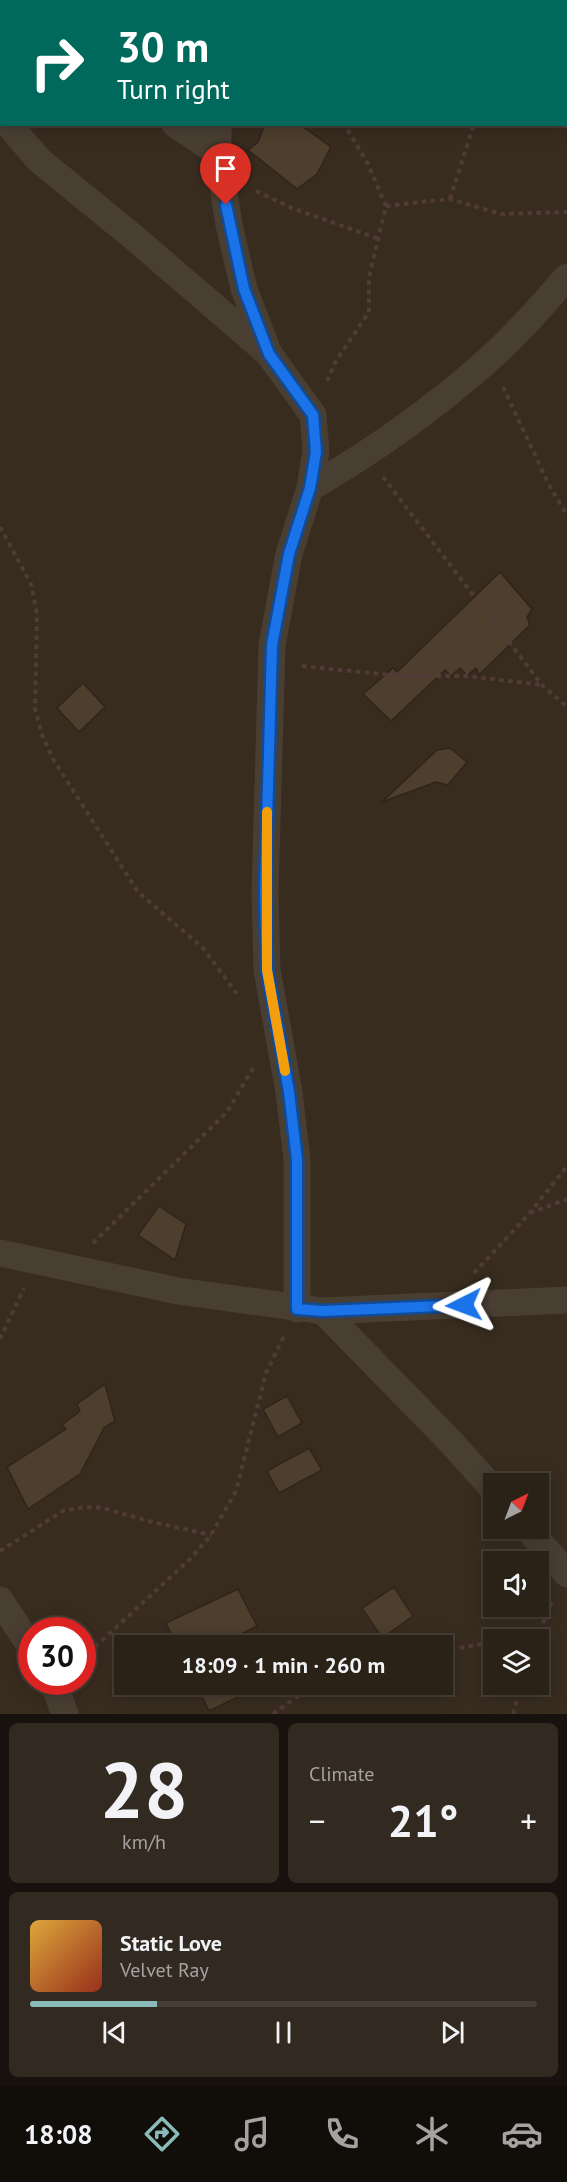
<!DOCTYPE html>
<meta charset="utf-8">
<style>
:root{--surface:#2a2117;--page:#322920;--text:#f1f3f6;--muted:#a5a3a1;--line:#463e36;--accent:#8bbbb9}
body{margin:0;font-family:"PT Sans",sans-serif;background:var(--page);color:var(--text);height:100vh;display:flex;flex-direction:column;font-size:22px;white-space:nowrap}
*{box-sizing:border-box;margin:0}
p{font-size:20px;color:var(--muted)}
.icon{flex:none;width:33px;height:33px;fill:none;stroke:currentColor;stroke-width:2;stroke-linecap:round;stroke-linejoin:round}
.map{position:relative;height:1714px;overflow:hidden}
.sheet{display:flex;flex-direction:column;gap:9px;padding:9px;background:#17120d;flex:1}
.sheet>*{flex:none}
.guide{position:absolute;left:0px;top:0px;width:567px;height:126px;box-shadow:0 3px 15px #0003,0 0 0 2px var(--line);background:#00695c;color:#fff;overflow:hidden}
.needle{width:39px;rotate:42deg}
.buttons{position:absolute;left:483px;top:1473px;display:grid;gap:12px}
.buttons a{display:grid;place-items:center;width:66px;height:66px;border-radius:0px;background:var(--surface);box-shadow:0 3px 15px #0003,0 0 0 2px var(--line);font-size:30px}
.speed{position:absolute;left:18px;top:1617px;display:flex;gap:12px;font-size:30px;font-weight:700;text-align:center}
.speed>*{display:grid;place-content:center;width:78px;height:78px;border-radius:50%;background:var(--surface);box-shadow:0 3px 15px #0003,0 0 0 2px var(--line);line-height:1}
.speed .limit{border:9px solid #d22;background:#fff;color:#111}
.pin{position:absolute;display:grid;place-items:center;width:51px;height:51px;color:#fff;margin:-62px -26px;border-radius:50% 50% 50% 0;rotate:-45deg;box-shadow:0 0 6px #0007}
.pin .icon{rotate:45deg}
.me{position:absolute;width:66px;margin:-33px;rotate:267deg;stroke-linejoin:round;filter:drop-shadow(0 0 4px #0008)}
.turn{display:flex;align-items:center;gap:21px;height:126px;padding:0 18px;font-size:27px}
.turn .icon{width:78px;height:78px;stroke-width:2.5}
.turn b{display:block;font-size:42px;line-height:51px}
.big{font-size:45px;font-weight:600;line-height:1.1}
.sheet .card{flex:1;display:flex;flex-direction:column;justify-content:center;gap:9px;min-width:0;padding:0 21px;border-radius:9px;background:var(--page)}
.sheet .dial{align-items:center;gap:0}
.dial b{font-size:78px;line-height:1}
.song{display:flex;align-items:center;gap:18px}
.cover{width:72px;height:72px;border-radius:9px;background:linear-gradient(135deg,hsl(40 70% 55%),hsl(10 70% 35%))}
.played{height:6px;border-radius:3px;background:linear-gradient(90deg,var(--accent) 25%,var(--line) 25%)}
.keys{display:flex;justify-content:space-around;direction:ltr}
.heat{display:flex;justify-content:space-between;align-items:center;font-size:33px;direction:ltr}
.sheet .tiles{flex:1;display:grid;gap:9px;grid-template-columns:1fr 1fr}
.card:last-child{grid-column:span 2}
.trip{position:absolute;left:114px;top:1635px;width:339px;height:60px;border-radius:0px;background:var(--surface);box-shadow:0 3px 15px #0003,0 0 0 2px var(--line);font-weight:600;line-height:60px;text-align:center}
.dock{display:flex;height:96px;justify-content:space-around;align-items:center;background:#110d09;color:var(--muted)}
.dock .icon{width:42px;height:42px}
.dock .on{color:var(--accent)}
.dock b{font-size:27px;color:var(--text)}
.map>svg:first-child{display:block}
.building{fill:#4d3e2d;stroke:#2f251a;stroke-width:1.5}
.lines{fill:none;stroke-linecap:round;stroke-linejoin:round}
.path{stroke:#523a39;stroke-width:4;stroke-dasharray:4.5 4.5;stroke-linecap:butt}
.street{stroke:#493e32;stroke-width:27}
.route-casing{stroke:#114b97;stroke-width:15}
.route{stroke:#1a73e8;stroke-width:10}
.slow{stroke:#f59e0b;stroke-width:10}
</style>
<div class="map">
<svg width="567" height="1714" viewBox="0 0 567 1714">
<rect width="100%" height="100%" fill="#382c1f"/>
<g class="building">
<path d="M265,124H299L331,147L317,174L297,189L248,150L258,142Z"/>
<path d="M500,572L532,609L527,617L530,625L479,675L476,668L467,676L460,668L451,676L445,670L391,721L363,694L393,668L397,672Z"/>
<path d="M83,683L105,707L79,732L57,708Z"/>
<path d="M450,748L467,762L448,785L436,782L382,802L437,750Z"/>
<path d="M159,1206L186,1224L175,1260L138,1235Z"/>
<path d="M105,1384L115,1421L104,1428L80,1474L28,1509L7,1467L66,1429L62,1425L80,1411L77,1404Z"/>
<path d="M287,1396L302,1423L278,1437L263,1409Z"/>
<path d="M309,1448L322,1470L279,1493L267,1471Z"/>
<path d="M394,1587L413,1616L382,1638L362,1608Z"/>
<path d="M238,1589L257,1626L235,1637L239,1646H177L166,1623Z"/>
<path d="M196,1684H258L259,1687L209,1711Z"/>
</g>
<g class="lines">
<g class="path">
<path d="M494,0V2"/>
<path d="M256,191L292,208L379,239"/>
<path d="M450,199L474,124"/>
<path d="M386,206L450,199L501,214L567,212"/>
<path d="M327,381L336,361L369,312V277L386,206L367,162L344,124"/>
<path d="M503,387L550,487L567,515"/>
<path d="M383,477L542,685L567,707"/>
<path d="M0,527L31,584L37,614L35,709L42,735L53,759L138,892L203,948L240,998"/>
<path d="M302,666L400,676H467L542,685"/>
<path d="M530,1213L567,1199"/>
<path d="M93,1243L227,1112L253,1068"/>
<path d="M474,1273L529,1214L567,1166"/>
<path d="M0,1339L24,1288"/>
<path d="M0,1551L63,1511L85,1507L103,1508L148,1521L211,1535"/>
<path d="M508,1640L537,1635"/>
<path d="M536,1640L553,1599"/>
<path d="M442,1651L494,1642"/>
<path d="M82,1659L190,1559L211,1535L236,1491L266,1373L284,1336"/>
<path d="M273,1714L305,1691L322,1684"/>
<path d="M513,1714L521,1684"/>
</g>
<g class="street">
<path d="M214,0V2"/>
<path d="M0,20L2,21"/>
<path d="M8,124L39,160L137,240L268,353"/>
<path d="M175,124L218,153"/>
<path d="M218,124V153L229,225L244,289L269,354L313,415L316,451L310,488L289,554L272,645L265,892L267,970L289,1092L297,1160V1309"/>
<path d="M310,488C374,451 433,409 488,360C517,335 542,305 567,277"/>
<path d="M0,1253L178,1291L323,1311L567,1300"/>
<path d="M323,1311L450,1441L494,1490"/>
<path d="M527,1528L567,1574"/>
<path d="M0,1600L32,1649"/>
<path d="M53,1682L65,1714"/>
</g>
</g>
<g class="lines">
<defs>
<path id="route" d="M226,205L244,289L269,354L313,415L316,452L310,488L289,554L272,645L265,892L267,970L289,1092L297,1160V1309L323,1311L464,1305"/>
</defs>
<use href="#route" class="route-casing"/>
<use href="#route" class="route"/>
<path class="slow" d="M267,812V970L285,1071"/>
</g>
</svg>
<div class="buttons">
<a><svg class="needle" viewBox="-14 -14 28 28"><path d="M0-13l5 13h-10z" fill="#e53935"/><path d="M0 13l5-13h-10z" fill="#a5a3a1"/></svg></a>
<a><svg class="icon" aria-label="sound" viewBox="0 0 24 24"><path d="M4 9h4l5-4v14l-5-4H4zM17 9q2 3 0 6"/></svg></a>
<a><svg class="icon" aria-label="layers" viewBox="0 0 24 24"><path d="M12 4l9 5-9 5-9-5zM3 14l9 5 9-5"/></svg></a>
</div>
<div class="speed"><div class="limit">30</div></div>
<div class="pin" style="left:226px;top:205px;background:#d93025"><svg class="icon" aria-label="arrive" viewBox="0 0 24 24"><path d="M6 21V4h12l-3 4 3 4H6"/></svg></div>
<svg class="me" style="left:464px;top:1305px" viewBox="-20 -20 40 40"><path d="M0-17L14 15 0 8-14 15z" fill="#1a73e8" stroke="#fff" stroke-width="4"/></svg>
<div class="trip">18:09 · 1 min · 260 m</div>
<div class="guide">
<div class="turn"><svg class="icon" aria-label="right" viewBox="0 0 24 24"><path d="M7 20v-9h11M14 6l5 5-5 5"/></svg><div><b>30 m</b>Turn right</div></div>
</div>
</div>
<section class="sheet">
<div class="tiles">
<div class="card dial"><b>28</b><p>km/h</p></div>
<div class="card"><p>Climate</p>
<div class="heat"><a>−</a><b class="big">21°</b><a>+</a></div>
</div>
<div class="card">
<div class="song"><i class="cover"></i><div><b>Static Love</b><p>Velvet Ray</p></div></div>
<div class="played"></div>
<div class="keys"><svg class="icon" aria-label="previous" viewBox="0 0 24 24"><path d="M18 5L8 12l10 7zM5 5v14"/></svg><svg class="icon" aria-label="pause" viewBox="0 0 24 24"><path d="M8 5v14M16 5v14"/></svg><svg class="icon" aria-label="next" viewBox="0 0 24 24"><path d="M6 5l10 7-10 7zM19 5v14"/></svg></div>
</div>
</div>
</section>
<nav class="dock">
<b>18:08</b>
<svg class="icon on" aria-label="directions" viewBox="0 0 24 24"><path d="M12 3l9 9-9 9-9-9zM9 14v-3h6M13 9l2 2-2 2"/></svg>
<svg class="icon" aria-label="music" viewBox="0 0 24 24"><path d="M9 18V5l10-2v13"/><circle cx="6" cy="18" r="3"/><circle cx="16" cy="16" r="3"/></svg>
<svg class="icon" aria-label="phone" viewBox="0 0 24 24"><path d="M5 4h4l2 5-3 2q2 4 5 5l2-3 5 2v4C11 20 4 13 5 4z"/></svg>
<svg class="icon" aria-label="climate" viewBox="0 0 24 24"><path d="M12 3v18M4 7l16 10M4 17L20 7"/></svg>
<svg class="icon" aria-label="car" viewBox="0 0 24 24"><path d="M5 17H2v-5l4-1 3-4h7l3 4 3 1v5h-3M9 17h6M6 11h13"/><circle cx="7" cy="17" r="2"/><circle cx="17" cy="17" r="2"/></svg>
</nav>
